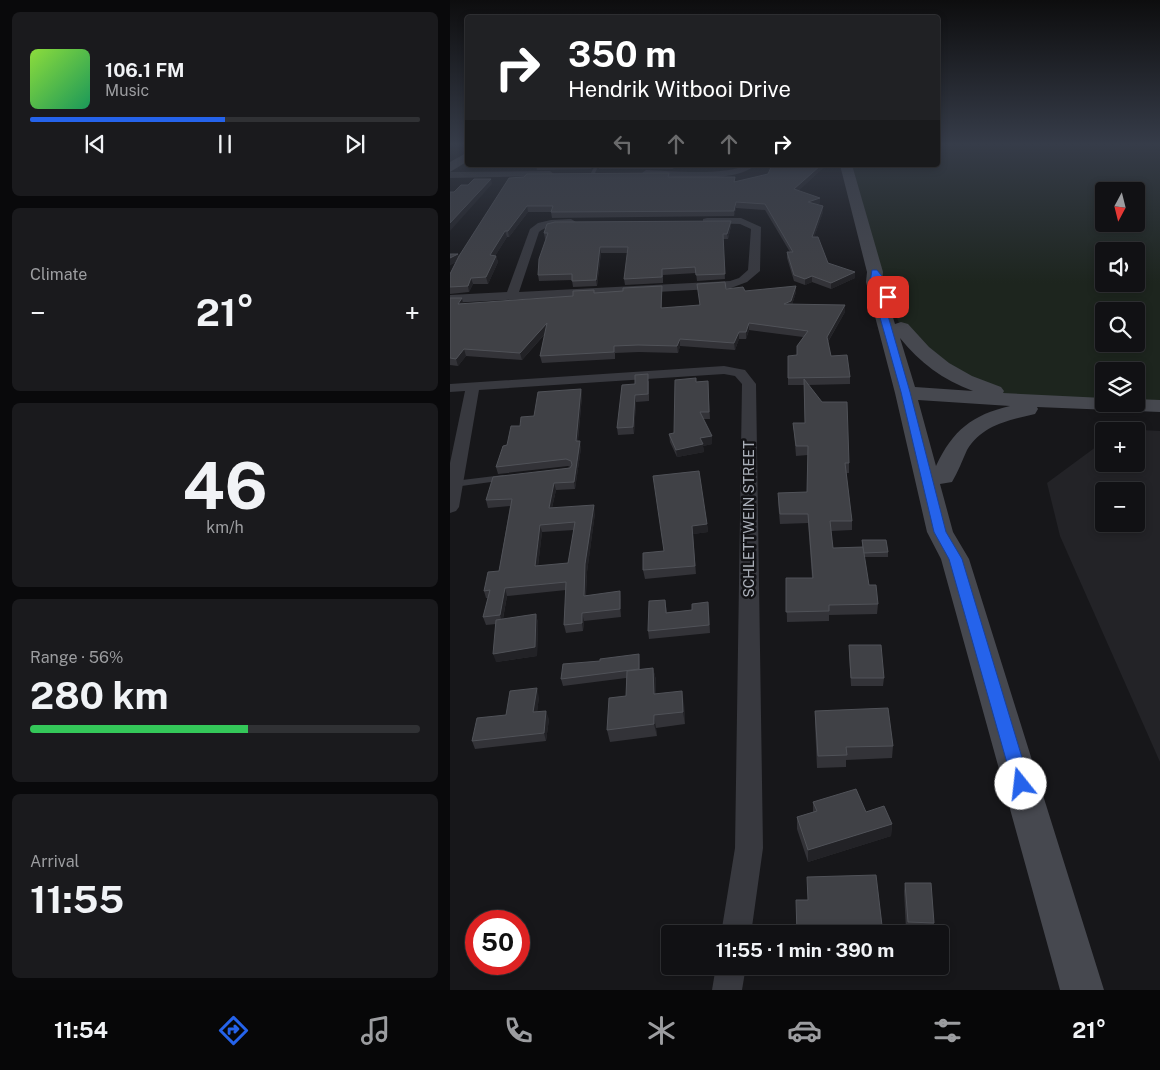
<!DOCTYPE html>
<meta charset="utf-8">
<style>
:root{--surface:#111114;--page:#1a1a1d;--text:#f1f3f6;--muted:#9c9da0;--line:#303134;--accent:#2563eb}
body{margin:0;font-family:"Public Sans",sans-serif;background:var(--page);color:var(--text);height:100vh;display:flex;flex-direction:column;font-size:19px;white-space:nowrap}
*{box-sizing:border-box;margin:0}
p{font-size:16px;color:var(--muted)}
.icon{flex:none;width:28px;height:28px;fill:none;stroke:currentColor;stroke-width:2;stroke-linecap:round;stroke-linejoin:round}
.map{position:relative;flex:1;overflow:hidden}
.details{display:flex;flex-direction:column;gap:12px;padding:12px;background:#09090b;width:450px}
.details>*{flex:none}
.banner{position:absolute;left:15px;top:15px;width:475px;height:152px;border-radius:5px;box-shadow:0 2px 8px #0003,0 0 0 1px var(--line);background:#202124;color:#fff;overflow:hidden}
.needle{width:32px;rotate:187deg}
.buttons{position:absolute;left:645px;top:182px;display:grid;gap:10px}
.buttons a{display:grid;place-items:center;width:50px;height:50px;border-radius:5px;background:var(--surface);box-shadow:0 2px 8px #0003,0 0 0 1px var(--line);font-size:25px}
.speed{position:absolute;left:15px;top:910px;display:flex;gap:10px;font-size:25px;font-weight:700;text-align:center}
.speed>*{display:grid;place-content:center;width:65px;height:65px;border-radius:50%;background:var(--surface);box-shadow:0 2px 8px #0003,0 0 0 1px var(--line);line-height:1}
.speed .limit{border:8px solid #d22;background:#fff;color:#111}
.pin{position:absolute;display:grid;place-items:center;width:42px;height:42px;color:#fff;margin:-21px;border-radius:10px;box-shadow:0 2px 8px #0006}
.me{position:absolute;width:55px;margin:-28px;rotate:344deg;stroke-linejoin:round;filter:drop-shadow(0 0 4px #0008)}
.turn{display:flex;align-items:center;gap:18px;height:105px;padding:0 20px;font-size:22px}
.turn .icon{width:65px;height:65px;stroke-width:2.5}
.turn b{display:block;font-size:35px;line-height:42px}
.lanes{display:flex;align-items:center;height:48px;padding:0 20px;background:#0003;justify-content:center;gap:25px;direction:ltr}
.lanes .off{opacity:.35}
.big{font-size:38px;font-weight:700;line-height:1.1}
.details .card{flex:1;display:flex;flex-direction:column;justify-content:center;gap:8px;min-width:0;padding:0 18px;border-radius:8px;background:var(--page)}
.details .dial{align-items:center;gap:0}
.dial b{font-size:65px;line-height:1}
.song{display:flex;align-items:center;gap:15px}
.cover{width:60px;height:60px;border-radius:8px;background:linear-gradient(135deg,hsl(90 70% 55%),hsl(150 70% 35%))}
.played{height:5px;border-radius:2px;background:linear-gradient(90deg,var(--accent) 50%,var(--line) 50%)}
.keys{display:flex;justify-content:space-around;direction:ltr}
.heat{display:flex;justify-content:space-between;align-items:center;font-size:28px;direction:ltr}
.charge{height:8px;border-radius:4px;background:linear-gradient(90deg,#34c759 56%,var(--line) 0)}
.trip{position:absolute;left:211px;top:925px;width:288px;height:50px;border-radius:5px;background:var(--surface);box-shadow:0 2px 8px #0003,0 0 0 1px var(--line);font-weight:700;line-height:50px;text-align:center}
.menu{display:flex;height:80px;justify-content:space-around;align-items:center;background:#070708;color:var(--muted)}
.menu .icon{width:35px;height:35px}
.menu .current{color:var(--accent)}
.menu b{font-size:22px;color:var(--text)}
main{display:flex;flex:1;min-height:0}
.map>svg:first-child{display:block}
.built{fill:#232327;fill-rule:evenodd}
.green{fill:#1d251e;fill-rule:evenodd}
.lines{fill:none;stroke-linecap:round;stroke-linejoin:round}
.lane{fill:#38393f;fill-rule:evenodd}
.street{fill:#38393f;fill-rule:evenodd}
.secondary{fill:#46484f;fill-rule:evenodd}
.wall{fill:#333338;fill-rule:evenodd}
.shaded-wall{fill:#222226}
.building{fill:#404146;stroke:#505258;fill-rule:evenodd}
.route{fill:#2563eb;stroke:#184099}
.labels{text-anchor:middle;stroke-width:5;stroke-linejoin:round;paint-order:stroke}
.street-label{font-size:14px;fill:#aaafb9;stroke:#121215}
</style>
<main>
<section class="details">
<div class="card">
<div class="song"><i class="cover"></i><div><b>106.1 FM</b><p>Music</p></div></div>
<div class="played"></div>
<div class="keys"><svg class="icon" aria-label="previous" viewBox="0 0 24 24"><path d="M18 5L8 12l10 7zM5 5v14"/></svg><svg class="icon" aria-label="pause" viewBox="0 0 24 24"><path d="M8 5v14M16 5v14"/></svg><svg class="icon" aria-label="next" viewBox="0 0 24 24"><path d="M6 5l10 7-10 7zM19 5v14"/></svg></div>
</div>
<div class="card"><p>Climate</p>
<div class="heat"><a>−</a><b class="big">21°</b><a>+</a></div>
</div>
<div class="card dial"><b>46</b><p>km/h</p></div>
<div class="card"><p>Range · 56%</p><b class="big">280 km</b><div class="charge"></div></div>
<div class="card"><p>Arrival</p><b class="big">11:55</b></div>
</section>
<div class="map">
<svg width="710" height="990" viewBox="0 0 710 990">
<rect width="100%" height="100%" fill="#17171a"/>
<path class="built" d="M671,429L710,431V762L610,536L597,483L654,441V464H686V431H667ZM654,491H686V524H654Z"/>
<path class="green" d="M488,145H710V406L577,400L525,385L451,328L432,281L425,272L396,165H488ZM654,191H686V224H654ZM654,251H686V284H654ZM654,311H686V344H654ZM654,371H686V404H654Z"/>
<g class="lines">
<g class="lane">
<path d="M145,165H149L144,175H140Z"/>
<path d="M53,475L57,478L56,480L4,487L0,484L1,482L4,481Z"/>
</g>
<g class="street">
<path d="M295,165H305C286,184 222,176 196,176L192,173L196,170C220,171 276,176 295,165Z"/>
<path d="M100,171L104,174L103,176L0,178V172Z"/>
<path d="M257,218H291L311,227L310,271L297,282L281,288L0,303V295L57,292L80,229L88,223L101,220L121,219L126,222C116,230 101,222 89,232L69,292L280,281L289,278L298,270L301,229L290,224L253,223V219Z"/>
<path d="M274,366L295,370L306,384L313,848L301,934H271L285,848L292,384L285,376L274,374L29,390L9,507L6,511L0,513V463L15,391L0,392V384Z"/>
<path d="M266,966H296L292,990H262Z"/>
</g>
<g class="secondary">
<path d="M18,152V161L0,172V162Z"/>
<path d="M390,165H402L433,272L432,282L445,324L451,322L458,324L479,347L499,363L522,376L551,387L554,391L553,393L654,398V404H686V399L710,400V412L587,407L588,409L585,414C559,420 532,425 517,450C512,461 508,472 502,482L490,484L503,532L519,559L654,990H610L491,559L477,532L445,393L416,282L417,272ZM450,338C470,363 493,380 523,391L465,387ZM468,400L560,406C522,415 503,430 486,466Z"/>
</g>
</g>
<g class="wall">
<path d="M86,165H144L141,169L87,170Z"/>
<path d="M148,165H225L223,169H149Z"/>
<path d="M375,166L348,191L370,203L366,204L373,212L364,237L378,263L405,278L381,289L362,282L355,285L344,281L337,258V252H340L315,210L286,208L284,216L102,218L101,212H78L59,237H57L45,256H46L48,262L38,284H23L19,292L0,294V274L6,262L0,265V254H8L9,257L59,178L219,173V177H285V182Z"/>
<path d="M281,221V226L278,239H273L275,279L247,281L246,273L213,275V283L175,285L174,279L178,253H151L147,286L123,287L122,280L89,281L88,275L96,239H95L94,233Z"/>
<path d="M276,289L295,291L346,292L342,305L395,312L378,342L381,356L400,377V384L358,385L399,463V473H396L402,521V530L381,531L383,548L412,547V540L438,552V557H414L419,585L428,604L427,614L379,615V621L337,622L336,578H362L358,523L330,524L328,503V493L357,492L358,455L346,456L344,432L343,423H355L354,385H338V363L347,355L353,337L299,330L296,339H289L285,350L230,346L228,353L189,352L165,353V359L92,363L90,356L95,334L72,360L16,356L8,366L0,365V298L13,304L123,296L145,293L212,292V308L249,305Z"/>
<path d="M199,381V401L186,402L184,434L168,435L167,428L185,384Z"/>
<path d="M258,381L260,419H253L262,444L253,446L254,452L227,457L220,442L219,434L224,433L246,382Z"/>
<path d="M131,389L132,396L128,441L131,448L125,489L106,490L102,508L145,513L137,572L136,595L171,599V617L134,621L133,631L116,633L114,625L116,590L57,596L53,619L86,614L88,623L87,656L46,662V624L36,625L33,617L38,598H36L34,591L49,571L60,506L38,508L36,500L120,467L118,466L48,474L46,467L57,445L70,426L84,416ZM124,530L118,563L88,566L92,532Z"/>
<path d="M257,524L258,532L243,534L246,574L195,579L193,570L214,551Z"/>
<path d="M215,600L217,612L242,610L259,611L260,633L199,639L198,631Z"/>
<path d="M399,645L434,678L433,686H401L399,654Z"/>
<path d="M190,661V669L203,668L206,680V694L234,703L235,724L206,728L207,736L160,742L157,730L176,696V678L113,686L111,679Z"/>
<path d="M89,697L87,712L99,719L96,741L25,749L22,741L56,715Z"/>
<path d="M365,711L443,746L442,758L396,760V767L367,768L365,724Z"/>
<path d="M363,802L416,812L442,824L441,836L358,862L347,829V817L363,812Z"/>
<path d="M455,883L484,923L483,931L456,930L454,891Z"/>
<path d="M347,966H375V971L348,973Z"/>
</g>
<g class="shaded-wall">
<path d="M371,165H375V166L344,195V189Z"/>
<path d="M41,179L42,184L0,231V223Z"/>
<path d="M370,198V203L358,207V202Z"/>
<path d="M286,202V208L284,216V211Z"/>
<path d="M77,206L78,212L59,237L58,231Z"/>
<path d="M373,206V212L362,243V237Z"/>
<path d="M281,221V226L278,239L277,234Z"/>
<path d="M55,231L57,237L42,261L40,255Z"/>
<path d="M150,247L151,253L147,286L146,280Z"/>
<path d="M8,254L10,260L0,265V258Z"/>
<path d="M46,256L48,262L38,284L36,277Z"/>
<path d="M405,272V278L381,289V283Z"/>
<path d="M362,276V282L355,285V279Z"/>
<path d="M21,278L23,284L19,292L18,286Z"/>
<path d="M346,286V292L341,308L334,304Z"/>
<path d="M12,298L13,304H8Z"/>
<path d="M395,305V312L377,343V337Z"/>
<path d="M97,323L98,330L72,360L70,353Z"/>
<path d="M299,323V330L296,339V332Z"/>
<path d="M289,332V339L285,350L284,343Z"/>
<path d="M230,339V346L228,353L227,346Z"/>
<path d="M14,349L16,356L8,366L6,359Z"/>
<path d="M131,389L132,396L127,448L126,441Z"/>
<path d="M185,395L186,402L184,434L183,427Z"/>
<path d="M262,436V444L253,446L254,452L227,457L226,450L250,438Z"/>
<path d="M130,441L131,448L125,489L124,482Z"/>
<path d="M104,483L106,490L100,516L99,508Z"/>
<path d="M144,505L145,513L137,572L135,603L134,596L135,564Z"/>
<path d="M257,524L258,532L243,534L246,574L242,526Z"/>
<path d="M90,525L92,532L87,573L85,566Z"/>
<path d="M55,588L57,596L52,623L50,615Z"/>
<path d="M170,591L171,599V617L170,609Z"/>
<path d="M132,613L134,621L133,631L132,623Z"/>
<path d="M86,614L88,623L87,656L46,662L43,654Z"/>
<path d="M189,654L190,661V676L189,669Z"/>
<path d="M203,668L206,680V706L204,694Z"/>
<path d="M87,688L89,697L86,720L83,712Z"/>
<path d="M232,691L234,703L235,724L233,712Z"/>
<path d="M96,711L99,719L96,741L94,733Z"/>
<path d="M204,715L206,728L207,736L204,724Z"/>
<path d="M442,824L441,836L358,862V850Z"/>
</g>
<g class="building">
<path d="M322,165H371L344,189L370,198L358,202L373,206L362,237H368L378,263L405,272L381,283L362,276L355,279L344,275L337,252H343L315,204L286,202L284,211L101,212L103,206H77L58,231H55L40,255L46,256L36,277L21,278L18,286L0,287V274L9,256L59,178L74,177L77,174L219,173L218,177H285L284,182L318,174Z"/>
<path d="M24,179H41L0,223V192H4L11,185H18Z"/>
<path d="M281,221L277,234H273L275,274L246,275L245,267L212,269V277L174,279L178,247H150L146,280L122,281V274L88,275L89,259L98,233H94L97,224L105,222Z"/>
<path d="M0,254H8L0,258Z"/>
<path d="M275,282L276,289L293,287L295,291L346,286L341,301L334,304L395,305L377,337L381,356L397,355L400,377L338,378V356L347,355V346L358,331L299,323L296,332H289L284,343L230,339L227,346L188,345L164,346V352L90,356L97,323L70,353L14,349L6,359L0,358V298H12L8,304L123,296V291L144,290V293L173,291V288L212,286L211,308L250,305L247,284Z"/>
<path d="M198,374V394L185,395L183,427L167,428L172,385L185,384V375Z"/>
<path d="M246,378V382L258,381L259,412H250L262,436L250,438L253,444L226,450L219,434L224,433L225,380Z"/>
<path d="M354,379L372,402H397L399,463H395L402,521H380L383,548L413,547L419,585H426L428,604L379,605V611L336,612V578H363L358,514H330L328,493L357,492L358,446H346L343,423H355Z"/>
<path d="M131,389L126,441H130L124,482L104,483L99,508L144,505L135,564L134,596L170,591V609L132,613V623L114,625L116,582L55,588L50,615L33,617L40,590L34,591L38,572L49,571L62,499L36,500L43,477L120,468L122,465L121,461L116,459L46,467L53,446L57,445L61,426H70L71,417L84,416L88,392ZM125,522L118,563L85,566L90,525Z"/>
<path d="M249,471L257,524L242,526L245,566L193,570V553L214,551L203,476Z"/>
<path d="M412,540H436L438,552L414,553Z"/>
<path d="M215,600L216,613L242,610V604L258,602L259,625L198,631L199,601Z"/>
<path d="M86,614L85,647L43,654L46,620Z"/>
<path d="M399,645H431L434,678H401Z"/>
<path d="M189,654V669L111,679L113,664L150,661V659Z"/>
<path d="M203,668L204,694L232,691L233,712L204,715V724L157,730L159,698L176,696L177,671Z"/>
<path d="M87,688L83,712L96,711L94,733L22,741L27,718L56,715L60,691Z"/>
<path d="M438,708L443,746L396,747L397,755L368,756L365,711Z"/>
<path d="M406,789L416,812L434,806L442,824L358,850L347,817L367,811L363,802Z"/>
<path d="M426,875L433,934H347L346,900H358L357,877Z"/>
<path d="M455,883H481L484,923L458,922Z"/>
</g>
<linearGradient id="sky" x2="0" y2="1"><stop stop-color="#0d0d0e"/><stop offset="0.51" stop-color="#363c49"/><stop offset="1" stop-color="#363c49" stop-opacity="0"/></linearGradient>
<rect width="710" height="283" fill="url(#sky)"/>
<path class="route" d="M422,270H427L436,281L442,297L436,298L428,281L460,392L496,532L512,559L580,784L577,789L571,791L566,789L563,784L499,559L484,532L451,392L420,282Z"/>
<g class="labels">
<g class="street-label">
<text transform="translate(299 519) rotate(-90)" y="5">SCHLETTWEIN STREET</text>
</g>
</g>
</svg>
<div class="buttons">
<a><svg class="needle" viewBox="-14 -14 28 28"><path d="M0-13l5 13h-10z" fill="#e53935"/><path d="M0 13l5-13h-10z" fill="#9c9da0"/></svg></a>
<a><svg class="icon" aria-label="sound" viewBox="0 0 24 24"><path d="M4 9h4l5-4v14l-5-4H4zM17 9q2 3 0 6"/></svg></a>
<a><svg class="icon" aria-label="search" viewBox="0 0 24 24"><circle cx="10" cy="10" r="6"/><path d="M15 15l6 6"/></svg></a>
<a><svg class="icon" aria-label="layers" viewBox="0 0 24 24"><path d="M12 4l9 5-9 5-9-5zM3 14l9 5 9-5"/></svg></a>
<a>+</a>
<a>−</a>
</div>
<div class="speed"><div class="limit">50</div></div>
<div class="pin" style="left:438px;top:297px;background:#d93025"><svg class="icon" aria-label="arrive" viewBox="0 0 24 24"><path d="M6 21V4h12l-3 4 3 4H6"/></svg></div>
<svg class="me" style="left:571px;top:784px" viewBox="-20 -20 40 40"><circle r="19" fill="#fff"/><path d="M0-13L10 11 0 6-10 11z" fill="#2563eb"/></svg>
<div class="trip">11:55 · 1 min · 390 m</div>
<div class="banner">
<div class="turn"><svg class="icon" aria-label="right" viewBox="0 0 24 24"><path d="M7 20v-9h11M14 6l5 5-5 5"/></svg><div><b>350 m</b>Hendrik Witbooi Drive</div></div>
<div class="lanes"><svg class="icon off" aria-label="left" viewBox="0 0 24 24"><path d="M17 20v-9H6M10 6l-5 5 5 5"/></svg><svg class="icon off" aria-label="ahead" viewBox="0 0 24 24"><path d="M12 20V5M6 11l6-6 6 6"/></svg><svg class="icon off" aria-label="ahead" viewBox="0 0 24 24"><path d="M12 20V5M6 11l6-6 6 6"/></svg><svg class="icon" aria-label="right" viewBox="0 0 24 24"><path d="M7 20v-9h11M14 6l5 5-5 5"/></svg></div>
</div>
</div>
</main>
<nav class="menu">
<b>11:54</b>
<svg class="icon current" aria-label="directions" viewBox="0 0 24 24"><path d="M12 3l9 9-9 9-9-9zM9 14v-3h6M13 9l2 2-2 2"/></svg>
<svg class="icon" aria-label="music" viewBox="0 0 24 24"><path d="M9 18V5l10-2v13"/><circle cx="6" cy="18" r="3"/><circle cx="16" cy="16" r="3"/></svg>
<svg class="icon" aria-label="phone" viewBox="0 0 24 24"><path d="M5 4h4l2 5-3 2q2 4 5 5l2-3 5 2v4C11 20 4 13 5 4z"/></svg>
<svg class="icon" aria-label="climate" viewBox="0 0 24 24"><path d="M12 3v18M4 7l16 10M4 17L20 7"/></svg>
<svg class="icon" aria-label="car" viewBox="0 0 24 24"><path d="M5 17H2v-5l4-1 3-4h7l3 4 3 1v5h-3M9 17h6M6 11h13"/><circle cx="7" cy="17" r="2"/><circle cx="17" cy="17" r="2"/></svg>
<svg class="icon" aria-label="filters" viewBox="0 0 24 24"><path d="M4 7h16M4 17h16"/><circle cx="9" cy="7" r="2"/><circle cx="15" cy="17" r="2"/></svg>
<b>21°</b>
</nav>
